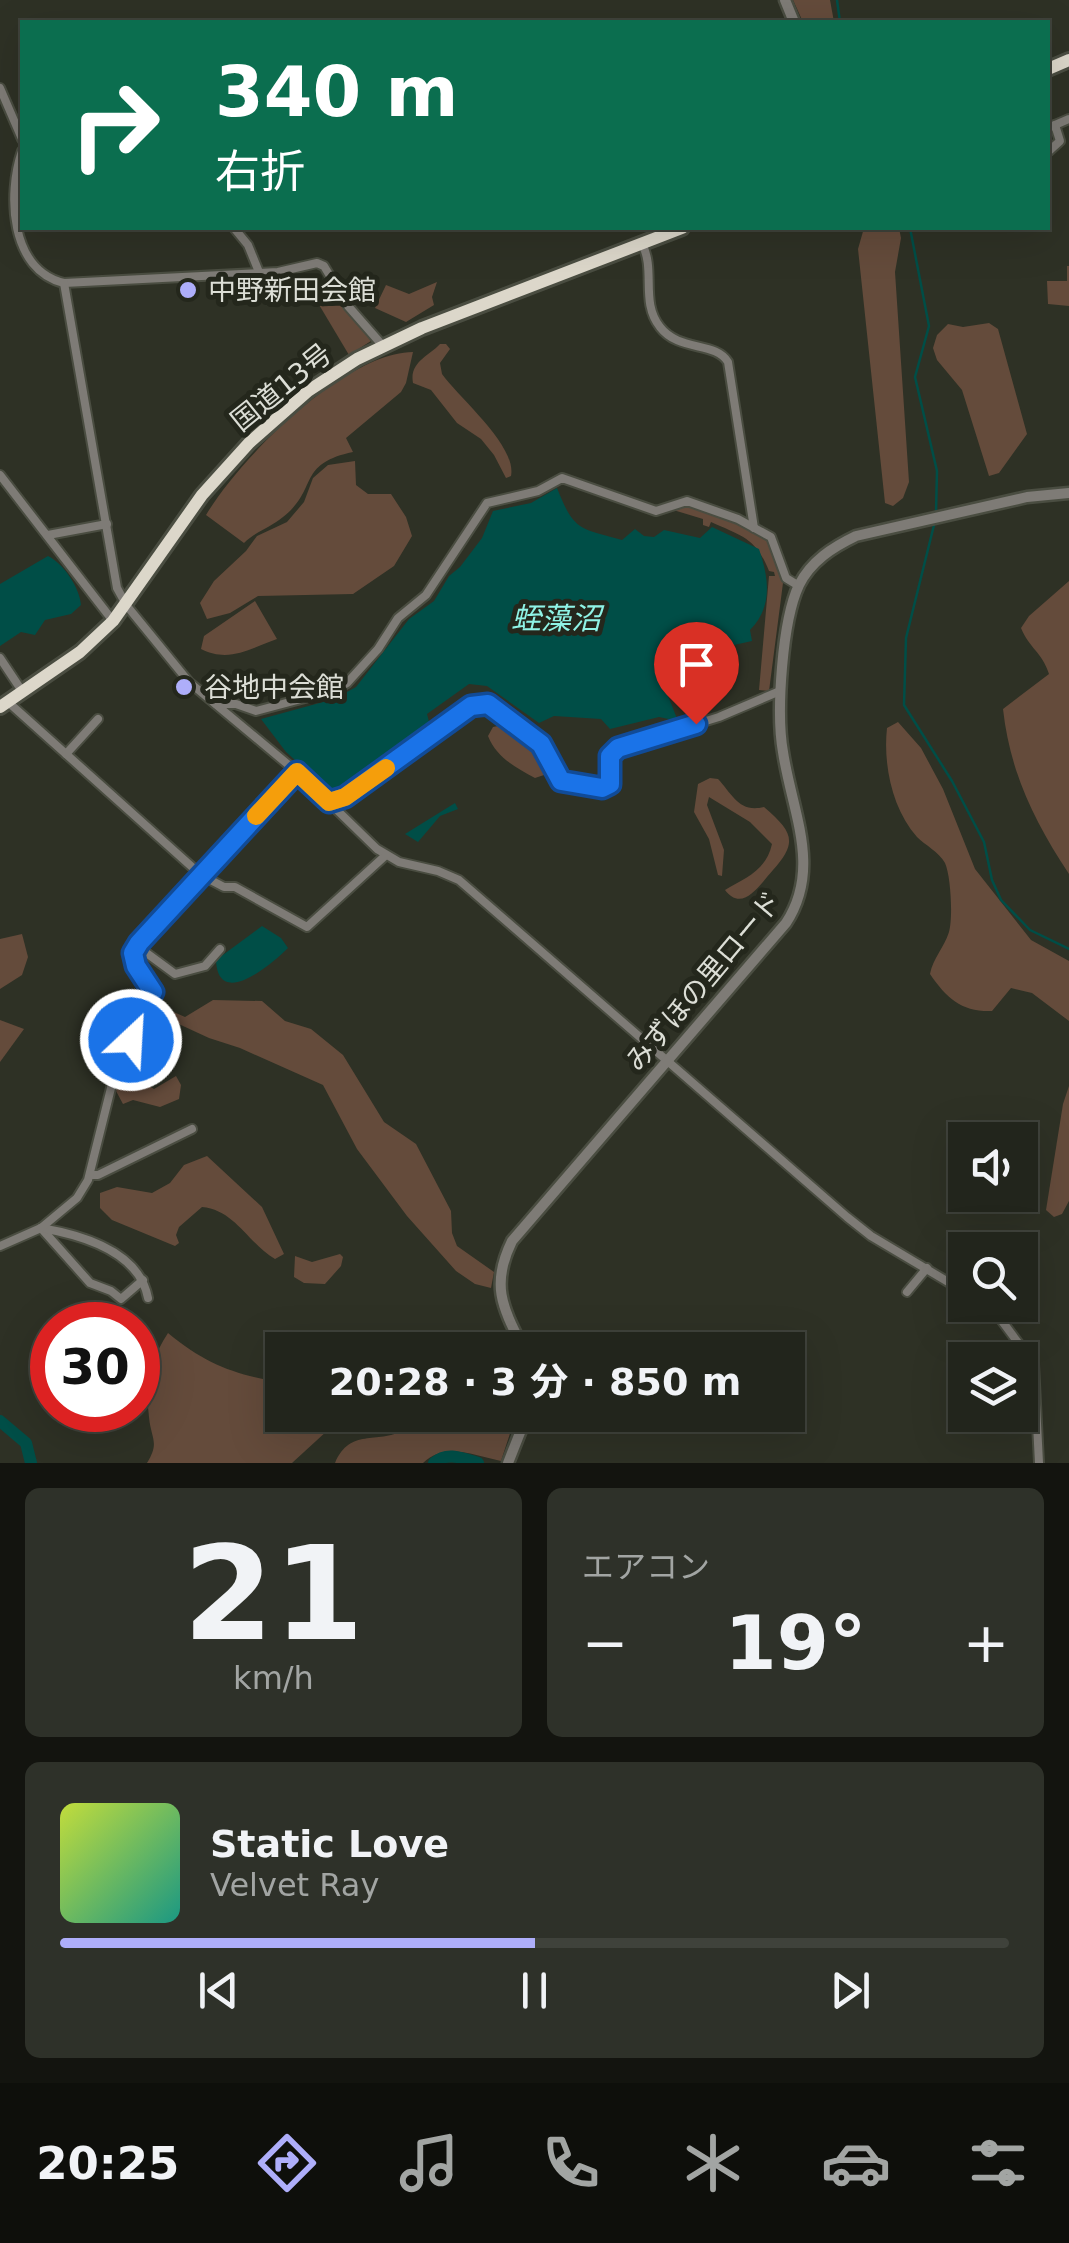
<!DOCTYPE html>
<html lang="ja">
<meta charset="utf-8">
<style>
:root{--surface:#22251c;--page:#2e3129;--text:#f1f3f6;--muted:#a2a5a3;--line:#3f423b;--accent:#aeaefa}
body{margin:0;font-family:"DejaVu Sans","Noto Sans JP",sans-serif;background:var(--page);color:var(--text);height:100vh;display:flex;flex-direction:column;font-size:38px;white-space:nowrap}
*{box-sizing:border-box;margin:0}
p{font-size:32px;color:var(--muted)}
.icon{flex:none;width:55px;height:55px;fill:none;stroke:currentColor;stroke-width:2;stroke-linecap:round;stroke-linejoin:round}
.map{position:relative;height:1463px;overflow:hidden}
.side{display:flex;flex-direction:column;gap:25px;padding:25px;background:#13140f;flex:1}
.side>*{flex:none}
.top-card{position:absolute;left:20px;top:20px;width:1030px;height:210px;border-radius:0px;box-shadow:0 10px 40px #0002,0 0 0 2px var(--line);background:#0b6e4f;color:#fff;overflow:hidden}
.buttons{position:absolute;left:948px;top:1122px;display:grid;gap:20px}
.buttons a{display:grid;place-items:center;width:90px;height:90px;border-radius:0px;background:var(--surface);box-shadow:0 10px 40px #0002,0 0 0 2px var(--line);font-size:50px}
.speed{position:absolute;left:30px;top:1302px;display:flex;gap:20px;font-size:50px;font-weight:700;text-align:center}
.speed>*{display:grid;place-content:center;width:130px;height:130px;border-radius:50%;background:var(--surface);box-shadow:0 10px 40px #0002,0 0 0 2px var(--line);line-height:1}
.speed .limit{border:15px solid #d22;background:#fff;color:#111}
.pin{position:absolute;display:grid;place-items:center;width:85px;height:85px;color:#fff;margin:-102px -42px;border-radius:50% 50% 50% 0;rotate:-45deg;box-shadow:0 0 10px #0007}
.pin .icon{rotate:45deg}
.me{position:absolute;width:110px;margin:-55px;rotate:25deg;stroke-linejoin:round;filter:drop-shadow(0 0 8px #0008)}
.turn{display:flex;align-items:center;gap:35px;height:210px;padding:0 30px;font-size:45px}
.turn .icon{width:130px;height:130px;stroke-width:2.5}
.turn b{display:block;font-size:70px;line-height:85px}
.big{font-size:75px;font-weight:700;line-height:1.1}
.side .widget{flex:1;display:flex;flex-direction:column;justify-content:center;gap:15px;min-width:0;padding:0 35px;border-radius:15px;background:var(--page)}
.side .dial{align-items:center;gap:0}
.dial b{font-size:130px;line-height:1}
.song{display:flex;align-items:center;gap:30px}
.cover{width:120px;height:120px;border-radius:15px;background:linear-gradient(135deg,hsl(70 70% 55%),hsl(170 70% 35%))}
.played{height:10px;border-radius:5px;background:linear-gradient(90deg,var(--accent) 50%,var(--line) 50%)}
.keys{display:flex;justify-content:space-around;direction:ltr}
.heat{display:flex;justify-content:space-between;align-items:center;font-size:55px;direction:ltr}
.side .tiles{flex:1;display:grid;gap:25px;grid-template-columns:1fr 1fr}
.widget:last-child{grid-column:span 2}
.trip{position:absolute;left:265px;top:1332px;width:540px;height:100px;border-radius:0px;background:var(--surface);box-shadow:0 10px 40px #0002,0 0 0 2px var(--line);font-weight:700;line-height:100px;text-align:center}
.tab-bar{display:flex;height:160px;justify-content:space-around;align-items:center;background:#0e0f0b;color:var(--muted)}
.tab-bar .icon{width:70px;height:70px}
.tab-bar .on{color:var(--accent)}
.tab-bar b{font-size:45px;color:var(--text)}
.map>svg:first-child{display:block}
.green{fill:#644b3b}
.water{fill:#004e47}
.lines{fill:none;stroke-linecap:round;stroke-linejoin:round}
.stream{stroke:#004e47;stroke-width:2.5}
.river{stroke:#004e47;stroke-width:12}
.minor-casing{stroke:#4a4d41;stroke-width:12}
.tertiary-casing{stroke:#4a4d41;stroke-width:15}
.trunk-casing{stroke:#4a4d41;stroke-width:18}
.minor{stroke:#7e7b76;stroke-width:8}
.tertiary{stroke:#7e7b76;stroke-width:10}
.trunk{stroke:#dcd7ca;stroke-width:12}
.route-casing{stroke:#114b97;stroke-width:25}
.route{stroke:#1a73e8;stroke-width:18}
.slow{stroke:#f59e0b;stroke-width:18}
.poi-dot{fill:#aeaefa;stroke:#24271c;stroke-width:4}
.labels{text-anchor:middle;stroke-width:10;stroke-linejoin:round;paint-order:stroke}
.poi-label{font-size:28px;fill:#dcded6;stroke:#24271c;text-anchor:start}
.street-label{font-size:28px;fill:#dcded6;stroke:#24271c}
.water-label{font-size:30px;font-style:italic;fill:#8ff3e6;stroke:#24271c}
</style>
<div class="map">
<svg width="1069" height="1463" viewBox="0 0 1069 1463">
<rect width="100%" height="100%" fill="#2e3125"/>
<g class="green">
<path d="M793,0H830L834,22H803Z"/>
<path d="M864,228H899L901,238L895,272L909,482L903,498L893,506L885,503L858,249Z"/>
<path d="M1067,266H1069V306L1048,304L1047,281H1067Z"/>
<path d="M437,282L432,297L434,305L406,322L375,308L386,285L409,294Z"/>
<path d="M330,289L371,341L349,355L315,298Z"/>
<path d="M989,323L998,329L1027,434L999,473L989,476L962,390L937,360L933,348L937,335L948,324L963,327Z"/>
<path d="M440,344H446L450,349L440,363L442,374C460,399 517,446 511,476L506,478L494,455L481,439L457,423L431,390L413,383C409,362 429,356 440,344Z"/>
<path d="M413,352L406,383L401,392L346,438L353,452C296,464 319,489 283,517C270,528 256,531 244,543L206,515C240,458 344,353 413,352Z"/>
<path d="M355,461L356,485L368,494H391L406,517L412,536L394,566L353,594L258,596L230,613L207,619L200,603L214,581L246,551L257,536L287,522L304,502L313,478L328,465Z"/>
<path d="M688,503L722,514L772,544L783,583L769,691L759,690L769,576H775L774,572L769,571C756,538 742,536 711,522L709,527L703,525V519L670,509Z"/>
<path d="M1069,581V874C1034,821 1010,772 1003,709L1049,674C1042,652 1029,648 1021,628L1029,616Z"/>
<path d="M255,601L277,639C249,649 229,663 201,649L204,636Z"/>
<path d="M898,722L921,748L943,789L975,869L1031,940L1069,961V1021L1032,993L1011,988L992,1011C962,1012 947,999 930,974C933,958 944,948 949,932C953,919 951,876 945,863C939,852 925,845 917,837C892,809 883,764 887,728Z"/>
<path d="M503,725C521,734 548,752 544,775L535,778C515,767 497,758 488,736L493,727Z"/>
<path d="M710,778L718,779C733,795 739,813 764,807C793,832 798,842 773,870C761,883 743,914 725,890C745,878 766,871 772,844L750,822L709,797L707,805L724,850L722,876L718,875L709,839L694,812L698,784Z"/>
<path d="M22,934L28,957L22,975L0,989V939Z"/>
<path d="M213,1000L262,1001L285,1021L311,1029L343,1055L384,1122L416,1144L451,1211L452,1233L457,1246L494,1272L491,1288L475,1284L456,1271L407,1216L357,1149L323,1085L240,1048L209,1038L170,1020L150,1015L152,1009L160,1006L185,1017Z"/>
<path d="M0,1020L24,1029L0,1062Z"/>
<path d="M128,1062L140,1080L154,1089L176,1076L181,1085L179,1099L160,1107L133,1100L123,1104L116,1091L119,1070Z"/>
<path d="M1069,1086V1201L1062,1214L1054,1217L1046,1210L1063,1104Z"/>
<path d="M207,1156L262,1207L284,1254L275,1259C248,1243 235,1210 202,1207L179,1227L176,1235L179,1243L175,1246L112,1220L100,1208V1193L117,1187L152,1193L170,1183L184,1165Z"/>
<path d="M340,1254L343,1257L341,1266L325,1284L304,1283L294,1277L295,1256L312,1262Z"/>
<path d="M168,1333C207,1365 234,1374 282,1383V1415H335L340,1419L292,1463H147C160,1442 151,1439 149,1417C145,1387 151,1358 168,1333Z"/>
<path d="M409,1415H516L501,1461C473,1455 445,1442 423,1463H335C351,1427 376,1445 404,1430Z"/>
</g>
<g class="water">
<path d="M557,488C574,531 579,528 622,540L635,529L644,536L654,537L664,530L700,538L712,527L759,549C769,578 773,607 750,630L752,641L725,647L719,638L686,656L661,678L678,721L659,717L610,729L601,719L554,716L539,723L487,686L469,684L427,714L431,729L360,783L333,794L286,752L261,719L334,699L356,687L409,619L434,601L449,576L460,567L482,538L493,511L531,503Z"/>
<path d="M48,556C63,563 80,588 81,605L71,614L45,620L35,635L21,632L0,646V584Z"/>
<path d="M455,803L458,809L440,816L418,842L405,834Z"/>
<path d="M262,926L281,938L288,948C272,964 218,1010 216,960Z"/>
</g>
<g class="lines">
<g class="stream">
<path d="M837,0L840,22"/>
<path d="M910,228L929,326L915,377L937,471L936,513"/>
<path d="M935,521L906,638L904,705L952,781L984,842L992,880L1001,900L1030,930L1069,949"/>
</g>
<g class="river">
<path d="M0,1421L26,1443L31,1463"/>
<path d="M434,1463C447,1451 462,1458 478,1463"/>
</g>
<defs>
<g id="minor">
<path d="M0,88L22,139"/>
<path d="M1048,128L1069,119"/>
<path d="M22,151C7,194 10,270 64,283L278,272L317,263L324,266L348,306L383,346"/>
<path d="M1049,151L1060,141L1055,125"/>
<path d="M234,228L248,245L259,272"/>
<path d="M642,244C656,270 640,302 660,327C679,352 715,341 728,362L754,528"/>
<path d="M64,283L117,588L127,606L189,682L303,777L377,849L399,862L438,871L459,880L847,1217L871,1236L965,1292"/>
<path d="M0,475L113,621"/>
<path d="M48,535L107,524"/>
<path d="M0,658L22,691"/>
<path d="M8,702L201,875L224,887H235L307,927L386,855"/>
<path d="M216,704H236L256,711L335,690L347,683L378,649L398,618L426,595L487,503L538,491L562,478L656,511L687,501L738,519L771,537L786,578L799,586"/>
<path d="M66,754L98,719"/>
<path d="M329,802L345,797L479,704L494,707L541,744L561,781L601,788L610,784V756L618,748L719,717L780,691"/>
<path d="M137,946L175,974L205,966L220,949"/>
<path d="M90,1175H98L192,1129"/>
<path d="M41,1228L90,1283L111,1291L121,1299L143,1280"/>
<path d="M41,1228C82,1235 139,1251 148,1298"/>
<path d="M0,1246L41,1228L77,1198L88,1180L115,1072L131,1040L137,1018L153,993L136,966L133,953L139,943L297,772"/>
<path d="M907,1292L927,1268"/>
<path d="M986,1305L999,1317L1034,1364L1039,1463"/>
</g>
<g id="tertiary">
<path d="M785,0L794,22"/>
<path d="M524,1350C503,1308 490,1286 512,1241L786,923C822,868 792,812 783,752C776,713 782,621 799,585C811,561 833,547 856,536L1027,497L1069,493"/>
<path d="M508,1463L527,1415"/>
</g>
<g id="trunk">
<path d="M1048,69L1069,60"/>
<path d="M0,707L80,652L113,621L202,495L249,443L308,391L357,359L422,328L682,228"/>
</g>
</defs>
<use href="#minor" class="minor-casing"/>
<use href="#tertiary" class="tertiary-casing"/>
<use href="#trunk" class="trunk-casing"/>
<use href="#minor" class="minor"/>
<use href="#tertiary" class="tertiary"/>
<use href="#trunk" class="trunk"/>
</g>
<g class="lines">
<defs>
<path id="route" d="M131,1040L138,1018L153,992L136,966L133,953L139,943L297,772L329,802L345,797L471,706L488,704L541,744L561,781L602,788L610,784V756L618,748L696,724"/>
</defs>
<use href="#route" class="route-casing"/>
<use href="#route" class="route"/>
<path class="slow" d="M256,816L297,772L329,802L345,797L386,768"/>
</g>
<g class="poi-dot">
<circle cx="188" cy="290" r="10"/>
<circle cx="184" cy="687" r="10"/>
</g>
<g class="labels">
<g class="poi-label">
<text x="208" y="300">中野新田会館</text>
<text x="204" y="697">谷地中会館</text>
</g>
<g class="street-label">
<text transform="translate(281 387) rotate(-39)" y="10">国道13号</text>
<text transform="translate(703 981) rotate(-50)" y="10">みずほの里ロード</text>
</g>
<g class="water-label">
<text x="556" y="629">蛭藻沼</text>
</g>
</g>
</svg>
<div class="buttons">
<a><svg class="icon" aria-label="sound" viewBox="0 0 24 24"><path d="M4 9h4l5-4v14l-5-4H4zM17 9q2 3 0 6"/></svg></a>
<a><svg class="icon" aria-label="search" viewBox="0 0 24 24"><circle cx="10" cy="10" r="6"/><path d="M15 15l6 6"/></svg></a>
<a><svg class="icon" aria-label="layers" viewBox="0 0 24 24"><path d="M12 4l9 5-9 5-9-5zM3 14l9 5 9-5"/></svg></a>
</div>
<div class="speed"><div class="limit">30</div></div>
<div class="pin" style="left:696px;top:724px;background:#d93025"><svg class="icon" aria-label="arrive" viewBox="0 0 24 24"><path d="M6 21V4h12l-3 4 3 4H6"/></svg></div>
<svg class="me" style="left:131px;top:1040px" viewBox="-20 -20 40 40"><circle r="17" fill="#1a73e8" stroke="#fff" stroke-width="3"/><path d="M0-11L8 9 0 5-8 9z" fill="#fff"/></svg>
<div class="trip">20:28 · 3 分 · 850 m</div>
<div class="top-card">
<div class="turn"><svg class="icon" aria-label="right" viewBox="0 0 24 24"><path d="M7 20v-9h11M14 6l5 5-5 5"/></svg><div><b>340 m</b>右折</div></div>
</div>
</div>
<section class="side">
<div class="tiles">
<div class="widget dial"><b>21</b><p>km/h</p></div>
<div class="widget"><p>エアコン</p>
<div class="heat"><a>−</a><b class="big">19°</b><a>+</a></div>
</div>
<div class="widget">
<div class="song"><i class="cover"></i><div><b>Static Love</b><p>Velvet Ray</p></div></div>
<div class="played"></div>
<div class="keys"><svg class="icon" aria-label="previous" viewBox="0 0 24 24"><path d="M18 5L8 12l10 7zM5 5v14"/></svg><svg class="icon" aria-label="pause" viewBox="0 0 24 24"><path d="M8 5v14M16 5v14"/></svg><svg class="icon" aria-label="next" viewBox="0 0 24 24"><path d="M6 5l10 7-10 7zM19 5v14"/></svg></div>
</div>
</div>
</section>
<nav class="tab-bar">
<b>20:25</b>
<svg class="icon on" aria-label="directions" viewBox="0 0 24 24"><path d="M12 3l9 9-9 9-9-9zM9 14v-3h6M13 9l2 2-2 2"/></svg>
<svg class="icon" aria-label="music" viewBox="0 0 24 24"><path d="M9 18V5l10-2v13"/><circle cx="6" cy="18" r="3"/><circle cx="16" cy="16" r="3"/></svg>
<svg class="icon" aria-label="phone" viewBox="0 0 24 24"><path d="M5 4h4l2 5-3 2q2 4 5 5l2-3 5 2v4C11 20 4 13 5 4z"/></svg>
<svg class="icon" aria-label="climate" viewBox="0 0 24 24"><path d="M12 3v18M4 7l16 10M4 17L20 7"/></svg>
<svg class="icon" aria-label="car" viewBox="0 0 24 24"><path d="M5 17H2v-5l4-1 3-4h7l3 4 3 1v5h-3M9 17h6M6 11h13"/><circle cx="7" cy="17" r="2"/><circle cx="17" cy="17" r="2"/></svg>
<svg class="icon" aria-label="filters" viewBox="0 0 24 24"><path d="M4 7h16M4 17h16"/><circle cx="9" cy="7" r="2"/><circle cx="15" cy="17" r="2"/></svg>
</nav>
